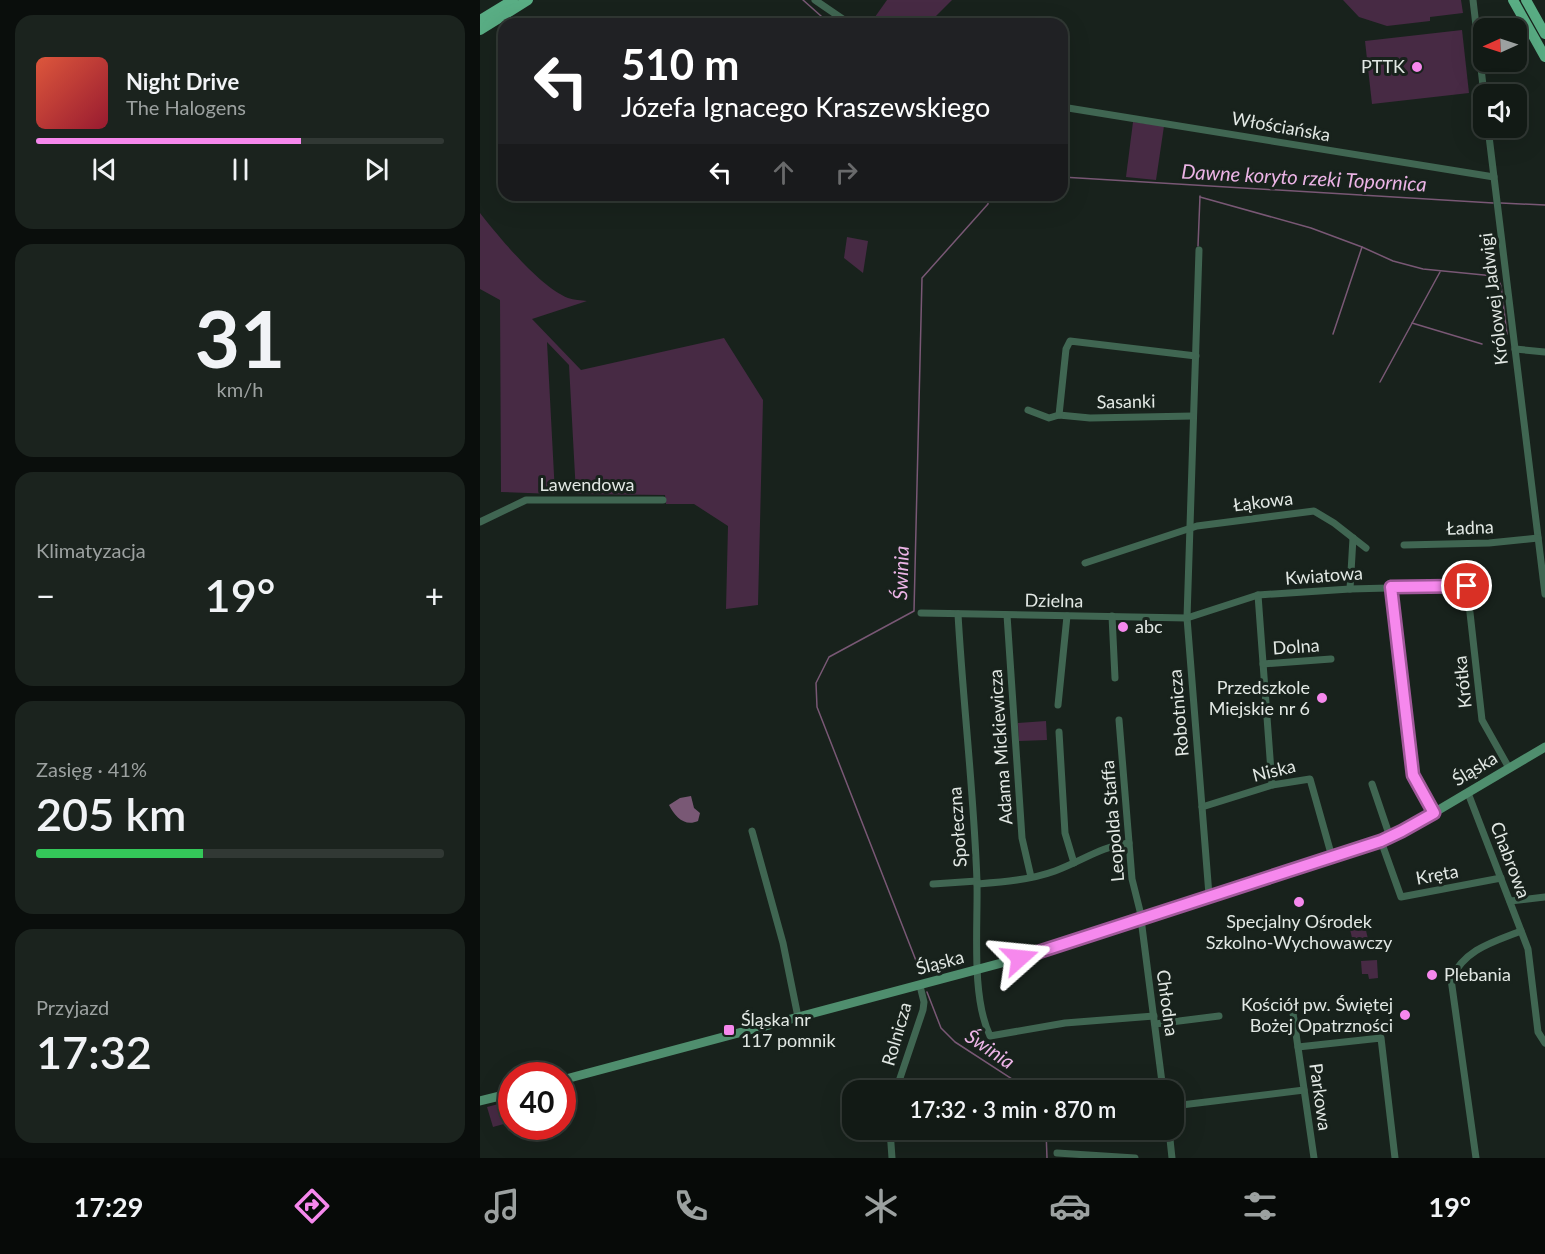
<!DOCTYPE html>
<html lang="pl">
<meta charset="utf-8">
<style>
:root{--surface:#121a15;--page:#1b231e;--text:#f1f3f6;--muted:#9ca1a0;--line:#313834;--accent:#f688ed}
body{margin:0;font-family:Lato,sans-serif;background:var(--page);color:var(--text);height:100vh;display:flex;flex-direction:column;font-size:22px;white-space:nowrap}
*{box-sizing:border-box;margin:0}
p{font-size:20px;color:var(--muted)}
.icon{flex:none;width:33px;height:33px;fill:none;stroke:currentColor;stroke-width:2;stroke-linecap:round;stroke-linejoin:round}
.map{position:relative;flex:1;overflow:hidden}
.side{display:flex;flex-direction:column;gap:15px;padding:15px;background:#0a0e0c;width:480px}
.side>*{flex:none}
.banner{position:absolute;left:18px;top:18px;width:570px;height:183px;border-radius:18px;box-shadow:0 6px 24px #0002,0 0 0 2px var(--line);background:#202124;color:#fff;overflow:hidden}
.needle{width:39px;rotate:267deg}
.fabs{position:absolute;left:993px;top:18px;display:grid;gap:12px}
.fabs a{display:grid;place-items:center;width:54px;height:54px;border-radius:12px;background:var(--surface);box-shadow:0 6px 24px #0002,0 0 0 2px var(--line);font-size:30px}
.speed{position:absolute;left:18px;top:1062px;display:flex;gap:12px;font-size:30px;font-weight:700;text-align:center}
.speed>*{display:grid;place-content:center;width:78px;height:78px;border-radius:50%;background:var(--surface);box-shadow:0 6px 24px #0002,0 0 0 2px var(--line);line-height:1}
.speed .limit{border:9px solid #d22;background:#fff;color:#111}
.pin{position:absolute;display:grid;place-items:center;width:51px;height:51px;color:#fff;margin:-26px;border:3px solid #fff;border-radius:50%;box-shadow:0 2px 6px #0007}
.me{position:absolute;width:66px;margin:-33px;rotate:72deg;stroke-linejoin:round;filter:drop-shadow(0 0 4px #0008)}
.turn{display:flex;align-items:center;gap:21px;height:126px;padding:0 24px;font-size:27px}
.turn .icon{width:78px;height:78px;stroke-width:2.5}
.turn b{display:block;font-size:42px;line-height:51px}
.lanes{display:flex;align-items:center;height:57px;padding:0 24px;background:#0003;justify-content:center;gap:30px;direction:ltr}
.lanes .off{opacity:.35}
.big{font-size:45px;font-weight:600;line-height:1.1}
.side .card{flex:1;display:flex;flex-direction:column;justify-content:center;gap:9px;min-width:0;padding:0 21px;border-radius:18px;background:var(--page)}
.side .dial{align-items:center;gap:0}
.dial b{font-size:78px;line-height:1}
.song{display:flex;align-items:center;gap:18px}
.cover{width:72px;height:72px;border-radius:9px;background:linear-gradient(135deg,hsl(10 70% 55%),hsl(350 70% 35%))}
.played{height:6px;border-radius:3px;background:linear-gradient(90deg,var(--accent) 65%,var(--line) 65%)}
.keys{display:flex;justify-content:space-around;direction:ltr}
.heat{display:flex;justify-content:space-between;align-items:center;font-size:33px;direction:ltr}
.charge{height:9px;border-radius:4px;background:linear-gradient(90deg,#34c759 41%,var(--line) 0)}
.trip{position:absolute;left:362px;top:1080px;width:342px;height:60px;border-radius:18px;background:var(--surface);box-shadow:0 6px 24px #0002,0 0 0 2px var(--line);font-weight:600;line-height:60px;text-align:center}
.tab-bar{display:flex;height:96px;justify-content:space-around;align-items:center;background:#070a08;color:var(--muted)}
.tab-bar .icon{width:42px;height:42px}
.tab-bar .current{color:var(--accent)}
.tab-bar b{font-size:27px;color:var(--text)}
main{display:flex;flex:1;min-height:0}
.map>svg:first-child{display:block}
.green{fill:#472a44}
.water{fill:#795875}
.lines{fill:none;stroke-linecap:round;stroke-linejoin:round}
.stream{stroke:#795875;stroke-width:1.5}
.street{stroke:#406652;stroke-width:7}
.secondary{stroke:#4f8e6e;stroke-width:9}
.primary{stroke:#59ad84;stroke-width:10}
.route-casing{stroke:#a0589a;stroke-width:15}
.route{stroke:#f688ed;stroke-width:10}
.poi-dot{fill:#f688ed;stroke:#18221c;stroke-width:2}
.labels{text-anchor:middle;stroke-width:6;stroke-linejoin:round;paint-order:stroke}
.poi-label{font-size:18px;fill:#e2e8e4;stroke:#18221c;text-anchor:end}
.street-label{font-size:18px;fill:#e2e8e4;stroke:#18221c}
.water-label{font-size:20px;font-style:italic;fill:#ecb4e6;stroke:#18221c}
</style>
<main>
<section class="side">
<div class="card">
<div class="song"><i class="cover"></i><div><b>Night Drive</b><p>The Halogens</p></div></div>
<div class="played"></div>
<div class="keys"><svg class="icon" aria-label="previous" viewBox="0 0 24 24"><path d="M18 5L8 12l10 7zM5 5v14"/></svg><svg class="icon" aria-label="pause" viewBox="0 0 24 24"><path d="M8 5v14M16 5v14"/></svg><svg class="icon" aria-label="next" viewBox="0 0 24 24"><path d="M6 5l10 7-10 7zM19 5v14"/></svg></div>
</div>
<div class="card dial"><b>31</b><p>km/h</p></div>
<div class="card"><p>Klimatyzacja</p>
<div class="heat"><a>−</a><b class="big">19°</b><a>+</a></div>
</div>
<div class="card"><p>Zasięg · 41%</p><b class="big">205 km</b><div class="charge"></div></div>
<div class="card"><p>Przyjazd</p><b class="big">17:32</b></div>
</section>
<div class="map">
<svg width="1065" height="1158" viewBox="0 0 1065 1158">
<rect width="100%" height="100%" fill="#18221c"/>
<g class="green">
<path d="M407,0H472L448,24H390Z"/>
<path d="M863,0H981L983,13L950,17V21L907,26L879,17Z"/>
<path d="M982,30L989,93L892,104L885,41Z"/>
<path d="M653,122L684,126L676,180L646,177Z"/>
<path d="M0,213C19,237 60,287 88,298C94,300 101,300 107,301L52,319L101,370L244,338L283,400L278,605L246,609L248,526L214,504H186L185,495L96,494L89,365L67,342L75,494L21,492L20,300L0,289Z"/>
<path d="M367,237L388,241L383,273L364,258Z"/>
<path d="M566,721L567,740L539,741L538,723Z"/>
<path d="M884,922L888,939L873,942L869,925Z"/>
<path d="M897,960L898,978L889,979L888,974H882L881,961Z"/>
<path d="M30,1101L31,1122L13,1127L7,1107Z"/>
</g>
<path class="water" d="M211,796L214,808L220,813L218,821C205,827 195,817 189,805L200,798Z"/>
<g class="lines">
<g class="stream">
<path d="M323,0L350,24"/>
<path d="M582,177L1013,203"/>
<path d="M720,197L831,228L882,247L913,261L943,269L1014,276L1019,281L1021,286L1027,334"/>
<path d="M1021,203L1065,205"/>
<path d="M718,246L720,196"/>
<path d="M932,323L1002,344"/>
<path d="M853,334L882,247"/>
<path d="M900,382L960,272"/>
<path d="M442,976L337,707L336,683L349,657L434,611L442,278L508,204V195"/>
<path d="M447,992L461,1028L475,1042L549,1090"/>
<path d="M566,1130L567,1158"/>
</g>
<g class="street">
<path d="M335,0L370,24"/>
<path d="M993,0L1004,94"/>
<path d="M582,107L1014,177"/>
<path d="M1008,128L1065,594"/>
<path d="M719,250L707,618L729,895"/>
<path d="M1035,349L1065,352"/>
<path d="M548,410L569,418L579,415L610,418L713,416"/>
<path d="M579,415L586,349L590,341L716,356"/>
<path d="M0,522L46,500H183"/>
<path d="M924,545L1009,543L1058,538"/>
<path d="M605,563L717,526L834,511L854,523L886,548"/>
<path d="M911,587L933,775L954,813"/>
<path d="M870,589L873,538"/>
<path d="M778,595L792,785"/>
<path d="M441,613L707,618L778,595L870,589L987,586L1002,720L1029,768"/>
<path d="M478,614C483,703 494,793 497,882C498,927 491,996 510,1036L585,1023L674,1016"/>
<path d="M527,615L542,838L551,877"/>
<path d="M632,616L635,678"/>
<path d="M783,664L851,659"/>
<path d="M578,705L587,616"/>
<path d="M639,720L652,879L660,911L683,1090"/>
<path d="M579,732L585,833L594,863"/>
<path d="M892,784L910,837"/>
<path d="M988,793L1048,949L1058,1032L1065,1043"/>
<path d="M722,807L792,785L830,779L852,857"/>
<path d="M272,831L303,943L318,1017"/>
<path d="M901,841L921,897L1021,878"/>
<path d="M453,884L497,881"/>
<path d="M497,884C523,882 550,880 575,871C600,862 622,846 649,843"/>
<path d="M1030,901L1065,897"/>
<path d="M812,1006L834,1158"/>
<path d="M675,1024L739,1016"/>
<path d="M818,1047L901,1038L915,1158"/>
<path d="M416,1090L443,1010L444,1002L440,986"/>
<path d="M693,1106L824,1090"/>
<path d="M410,1130L412,1158"/>
<path d="M689,1130L692,1158"/>
<path d="M577,1153L655,1158"/>
<path d="M996,1158L971,979C985,949 1013,942 1041,931"/>
</g>
<g class="secondary">
<path d="M82,1080L540,958L901,841L923,831L1065,747"/>
<path d="M0,1101L32,1093"/>
</g>
<g class="primary">
<path d="M1033,0L1065,57"/>
<path d="M1046,0L1065,34"/>
<path d="M0,20L33,0"/>
<path d="M0,30L48,0"/>
</g>
</g>
<g class="lines">
<defs>
<path id="route" d="M540,958L901,841L922,831L954,813L933,775L911,587L987,586"/>
</defs>
<use href="#route" class="route-casing"/>
<use href="#route" class="route"/>
</g>
<g class="poi-dot">
<circle cx="937" cy="67" r="6"/>
<circle cx="643" cy="627" r="6"/>
<circle cx="842" cy="698" r="6"/>
<circle cx="819" cy="902" r="6"/>
<circle cx="952" cy="975" r="6"/>
<circle cx="925" cy="1015" r="6"/>
<rect x="243" y="1024" width="12" height="12" rx="3"/>
</g>
<g class="labels">
<g class="poi-label">
<text x="925" y="73">PTTK</text>
<text x="655" y="633" text-anchor="start">abc</text>
<text x="830" y="694">Przedszkole<tspan x="830" dy="21">Miejskie nr 6</tspan></text>
<text x="819" y="928" text-anchor="middle">Specjalny Ośrodek<tspan x="819" dy="21">Szkolno-Wychowawczy</tspan></text>
<text x="964" y="981" text-anchor="start">Plebania</text>
<text x="913" y="1011">Kościół pw. Świętej<tspan x="913" dy="21">Bożej Opatrzności</tspan></text>
<text x="261" y="1026" text-anchor="start">Śląska nr<tspan x="261" dy="21">117 pomnik</tspan></text>
</g>
<g class="street-label">
<text transform="translate(801 127) rotate(10)" y="6">Włościańska</text>
<text transform="translate(1014 299) rotate(-97)" y="6">Królowej Jadwigi</text>
<text transform="translate(646 402) rotate(-1)" y="6">Sasanki</text>
<text x="107" y="491">Lawendowa</text>
<text transform="translate(783 502) rotate(-7)" y="6">Łąkowa</text>
<text transform="translate(990 528) rotate(-2)" y="6">Ładna</text>
<text transform="translate(844 576) rotate(-4)" y="6">Kwiatowa</text>
<text transform="translate(574 601) rotate(1)" y="6">Dzielna</text>
<text transform="translate(816 647) rotate(-4)" y="6">Dolna</text>
<text transform="translate(983 682) rotate(-96)" y="6">Krótka</text>
<text transform="translate(699 713) rotate(-95)" y="6">Robotnicza</text>
<text transform="translate(521 747) rotate(-94)" y="6">Adama Mickiewicza</text>
<text transform="translate(995 769) rotate(-31)" y="6">Śląska</text>
<text transform="translate(794 771) rotate(-14)" y="6">Niska</text>
<text transform="translate(633 821) rotate(-95)" y="6">Leopolda Staffa</text>
<text transform="translate(478 827) rotate(-94)" y="6">Społeczna</text>
<text transform="translate(1030 860) rotate(69)" y="6">Chabrowa</text>
<text transform="translate(957 875) rotate(-10)" y="6">Kręta</text>
<text transform="translate(460 963) rotate(-15)" y="6">Śląska</text>
<text transform="translate(687 1003) rotate(82)" y="6">Chłodna</text>
<text transform="translate(417 1034) rotate(-74)" y="6">Rolnicza</text>
<text transform="translate(840 1097) rotate(82)" y="6">Parkowa</text>
</g>
<g class="water-label">
<text transform="translate(824 178) rotate(3)" y="7">Dawne koryto rzeki Topornica</text>
<text transform="translate(421 573) rotate(-88)" y="7">Świnia</text>
<text transform="translate(510 1049) rotate(34)" y="7">Świnia</text>
</g>
</g>
</svg>
<div class="fabs">
<a><svg class="needle" viewBox="-14 -14 28 28"><path d="M0-13l5 13h-10z" fill="#e53935"/><path d="M0 13l5-13h-10z" fill="#9ca1a0"/></svg></a>
<a><svg class="icon" aria-label="sound" viewBox="0 0 24 24"><path d="M4 9h4l5-4v14l-5-4H4zM17 9q2 3 0 6"/></svg></a>
</div>
<div class="speed"><div class="limit">40</div></div>
<div class="pin" style="left:987px;top:586px;background:#d93025"><svg class="icon" aria-label="arrive" viewBox="0 0 24 24"><path d="M6 21V4h12l-3 4 3 4H6"/></svg></div>
<svg class="me" style="left:540px;top:958px" viewBox="-20 -20 40 40"><path d="M0-17L14 15 0 8-14 15z" fill="#f688ed" stroke="#fff" stroke-width="4"/></svg>
<div class="trip">17:32 · 3 min · 870 m</div>
<div class="banner">
<div class="turn"><svg class="icon" aria-label="left" viewBox="0 0 24 24"><path d="M17 20v-9H6M10 6l-5 5 5 5"/></svg><div><b>510 m</b>Józefa Ignacego Kraszewskiego</div></div>
<div class="lanes"><svg class="icon" aria-label="left" viewBox="0 0 24 24"><path d="M17 20v-9H6M10 6l-5 5 5 5"/></svg><svg class="icon off" aria-label="ahead" viewBox="0 0 24 24"><path d="M12 20V5M6 11l6-6 6 6"/></svg><svg class="icon off" aria-label="right" viewBox="0 0 24 24"><path d="M7 20v-9h11M14 6l5 5-5 5"/></svg></div>
</div>
</div>
</main>
<nav class="tab-bar">
<b>17:29</b>
<svg class="icon current" aria-label="directions" viewBox="0 0 24 24"><path d="M12 3l9 9-9 9-9-9zM9 14v-3h6M13 9l2 2-2 2"/></svg>
<svg class="icon" aria-label="music" viewBox="0 0 24 24"><path d="M9 18V5l10-2v13"/><circle cx="6" cy="18" r="3"/><circle cx="16" cy="16" r="3"/></svg>
<svg class="icon" aria-label="phone" viewBox="0 0 24 24"><path d="M5 4h4l2 5-3 2q2 4 5 5l2-3 5 2v4C11 20 4 13 5 4z"/></svg>
<svg class="icon" aria-label="climate" viewBox="0 0 24 24"><path d="M12 3v18M4 7l16 10M4 17L20 7"/></svg>
<svg class="icon" aria-label="car" viewBox="0 0 24 24"><path d="M5 17H2v-5l4-1 3-4h7l3 4 3 1v5h-3M9 17h6M6 11h13"/><circle cx="7" cy="17" r="2"/><circle cx="17" cy="17" r="2"/></svg>
<svg class="icon" aria-label="filters" viewBox="0 0 24 24"><path d="M4 7h16M4 17h16"/><circle cx="9" cy="7" r="2"/><circle cx="15" cy="17" r="2"/></svg>
<b>19°</b>
</nav>
